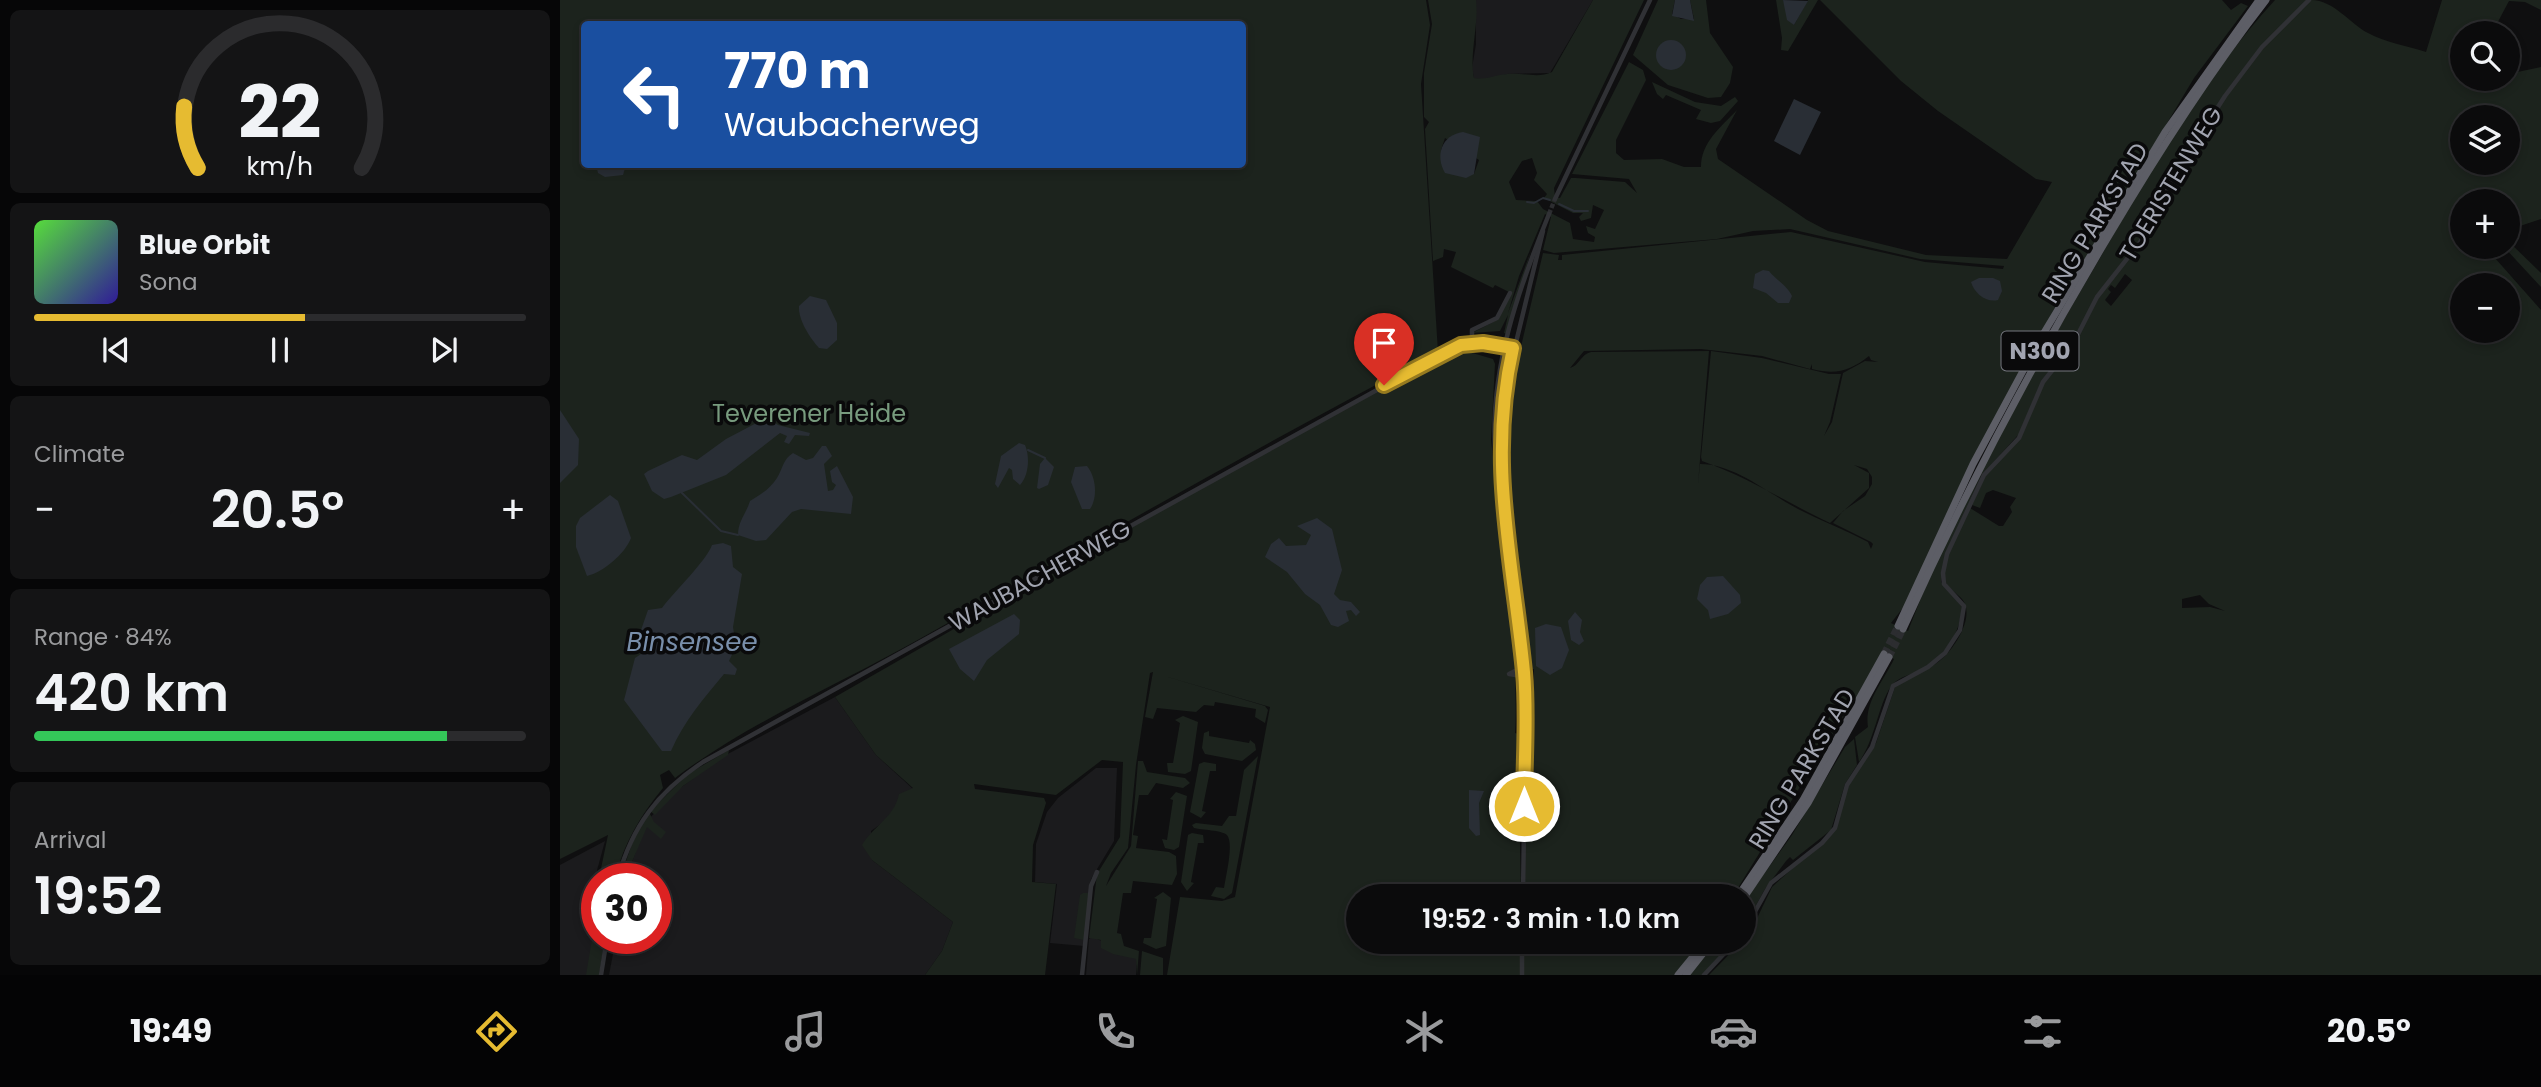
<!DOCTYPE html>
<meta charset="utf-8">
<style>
:root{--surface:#0b0b0c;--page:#141415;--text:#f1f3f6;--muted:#9a9b9d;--line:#2b2b2d;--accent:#e6bb31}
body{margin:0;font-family:Poppins,sans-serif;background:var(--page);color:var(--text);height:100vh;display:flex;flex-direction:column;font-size:26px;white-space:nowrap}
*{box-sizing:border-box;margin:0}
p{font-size:23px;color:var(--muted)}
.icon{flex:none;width:38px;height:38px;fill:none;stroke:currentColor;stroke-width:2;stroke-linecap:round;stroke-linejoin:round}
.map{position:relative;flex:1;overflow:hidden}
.side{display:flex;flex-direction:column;gap:10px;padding:10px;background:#060607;width:560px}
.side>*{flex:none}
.hud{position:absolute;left:21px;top:21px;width:665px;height:147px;border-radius:7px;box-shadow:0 4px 10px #0003,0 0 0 2px var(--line);background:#1a4fa0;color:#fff;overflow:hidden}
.buttons{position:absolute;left:1890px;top:21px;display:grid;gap:14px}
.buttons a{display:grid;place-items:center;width:70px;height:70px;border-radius:50%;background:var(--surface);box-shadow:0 4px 10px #0003,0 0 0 2px var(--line);font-size:35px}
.speed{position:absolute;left:21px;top:863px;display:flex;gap:14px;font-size:35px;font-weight:700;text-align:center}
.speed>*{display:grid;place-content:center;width:91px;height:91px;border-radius:50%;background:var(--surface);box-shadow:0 4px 10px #0003,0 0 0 2px var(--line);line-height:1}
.speed .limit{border:10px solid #d22;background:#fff;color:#111}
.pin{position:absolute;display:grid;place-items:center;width:60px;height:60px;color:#fff;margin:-72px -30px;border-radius:50% 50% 50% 0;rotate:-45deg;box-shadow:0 0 7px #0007}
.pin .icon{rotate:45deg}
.me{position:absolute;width:77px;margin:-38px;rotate:0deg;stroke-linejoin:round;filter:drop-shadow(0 0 5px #0008)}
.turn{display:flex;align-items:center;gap:24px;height:147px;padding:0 28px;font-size:32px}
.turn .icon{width:91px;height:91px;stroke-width:2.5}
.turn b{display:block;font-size:49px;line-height:60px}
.big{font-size:52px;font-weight:600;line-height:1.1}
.side .card{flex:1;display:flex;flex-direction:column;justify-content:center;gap:10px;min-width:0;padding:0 24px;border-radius:10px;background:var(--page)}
.side .dial{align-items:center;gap:0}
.dial svg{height:182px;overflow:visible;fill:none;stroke:var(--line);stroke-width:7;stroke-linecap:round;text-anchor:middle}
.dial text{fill:var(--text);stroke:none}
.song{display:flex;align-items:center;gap:21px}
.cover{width:84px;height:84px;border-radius:10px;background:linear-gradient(135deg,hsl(110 70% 55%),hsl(250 70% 35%))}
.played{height:7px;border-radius:4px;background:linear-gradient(90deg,var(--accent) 55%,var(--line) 55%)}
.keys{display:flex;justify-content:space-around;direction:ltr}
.heat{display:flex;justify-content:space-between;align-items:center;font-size:38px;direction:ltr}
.charge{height:10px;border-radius:5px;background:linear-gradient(90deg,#34c759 84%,var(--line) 0)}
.trip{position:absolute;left:786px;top:884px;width:410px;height:70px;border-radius:35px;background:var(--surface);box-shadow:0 4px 10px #0003,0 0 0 2px var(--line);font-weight:600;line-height:70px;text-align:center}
.dock{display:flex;height:112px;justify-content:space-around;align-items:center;background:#040405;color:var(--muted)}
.dock .icon{width:49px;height:49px}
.dock .current{color:var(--accent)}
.dock b{font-size:32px;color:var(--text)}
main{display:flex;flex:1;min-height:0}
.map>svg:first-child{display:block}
.built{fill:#1b1b1d}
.green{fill:#1c231d;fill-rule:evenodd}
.water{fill:#292e35}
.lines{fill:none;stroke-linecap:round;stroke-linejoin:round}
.stream{stroke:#292e35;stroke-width:2}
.minor-tunnel{stroke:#2c2d30;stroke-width:4.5;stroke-dasharray:4.5 2;stroke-linecap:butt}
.highway-tunnel{stroke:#2c2d30;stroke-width:7;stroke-dasharray:7 3.5;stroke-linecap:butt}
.minor{stroke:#303135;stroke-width:4.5}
.highway{stroke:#5d5e66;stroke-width:7}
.route-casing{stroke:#967a20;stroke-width:18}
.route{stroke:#e6bb31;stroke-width:12}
.labels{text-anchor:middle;stroke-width:7;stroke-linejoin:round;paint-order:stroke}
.shield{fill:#0a0a0b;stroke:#74767e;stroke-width:2}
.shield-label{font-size:23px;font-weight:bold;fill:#a1a4b0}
.street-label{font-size:24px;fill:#a1a4b0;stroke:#0a0a0b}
.park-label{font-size:24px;fill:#789b7e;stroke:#0a0a0b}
.water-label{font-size:26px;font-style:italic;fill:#798fab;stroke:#0a0a0b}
</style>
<main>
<section class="side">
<div class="card dial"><svg viewBox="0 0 100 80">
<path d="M14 69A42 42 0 1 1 86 69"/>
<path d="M14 69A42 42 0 0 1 8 42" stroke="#e6bb31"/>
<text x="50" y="56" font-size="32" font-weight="700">22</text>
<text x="50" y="72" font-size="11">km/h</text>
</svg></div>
<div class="card">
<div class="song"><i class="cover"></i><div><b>Blue Orbit</b><p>Sona</p></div></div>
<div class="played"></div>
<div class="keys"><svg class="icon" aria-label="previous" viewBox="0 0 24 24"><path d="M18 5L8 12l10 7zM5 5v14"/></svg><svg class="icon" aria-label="pause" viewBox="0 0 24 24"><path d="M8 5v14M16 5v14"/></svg><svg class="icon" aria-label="next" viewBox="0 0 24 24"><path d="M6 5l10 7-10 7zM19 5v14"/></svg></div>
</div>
<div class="card"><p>Climate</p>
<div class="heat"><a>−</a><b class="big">20.5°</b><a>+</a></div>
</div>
<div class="card"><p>Range · 84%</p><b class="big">420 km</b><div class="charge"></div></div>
<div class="card"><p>Arrival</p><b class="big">19:52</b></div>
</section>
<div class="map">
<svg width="1981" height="975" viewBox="0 0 1981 975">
<rect width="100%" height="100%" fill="#0f0f10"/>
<g class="built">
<path d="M916,0H1033L990,73L947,74L926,80L914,78L912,68L916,44Z"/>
<path d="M275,697L316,755L353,789L325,821L311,831L312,860L393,922L382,951L365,975H49L56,938H96V878H66L87,821L112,794L164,756Z"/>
<path d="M536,768H557L554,841L531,879L524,946L490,943L497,884L475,882L476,844L487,812L498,798Z"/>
<path d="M45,841L36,874L37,919L27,975H0V865Z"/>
<path d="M532,937L577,955L576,975H526L529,939Z"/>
</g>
<g class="green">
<path d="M0,0H866L870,25L861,84L878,352C704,443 534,541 363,637C280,684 191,721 115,778L109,770L100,775L103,788C80,816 64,843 55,878H39L48,835L0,859ZM24,24H682V164H24Z"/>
<path d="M868,0H916C919,26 909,53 914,78C927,80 935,75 947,74C963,72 977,79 992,72L1033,0H1084L994,188L995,197L1000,198L1011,178H1016L1065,182L1077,193L1069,179L1012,174L1069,62L1083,70L1086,80L1056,140V153L1064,160L1102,159L1124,167H1141C1141,142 1161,127 1177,110L1156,149L1158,159L1247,220L1268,231L1366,255L1447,259L1492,182L1476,179L1378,111L1341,81L1260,0H1662L1671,10L1681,3L1688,6L1634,78L1474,346L1346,604L1331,623L1348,631C1397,502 1467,382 1537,263C1590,172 1643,78 1715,0H1747L1742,10L1751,0C1774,0 1790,24 1808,33C1825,42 1847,46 1866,52L1882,0H1981V10L1965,2L1949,1L1932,33H1902V79H1948V74L1981,67V219L1948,230V201H1902V247L1927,249L1981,310V975H1149L1190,933L1212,887L1274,831L1288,786L1316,743L1335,687C1350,675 1370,671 1385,656C1397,644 1415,615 1402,599C1396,592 1386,588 1385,579C1381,557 1401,528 1410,508L1439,526H1443L1452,512L1450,507L1456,498L1433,490L1426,493L1420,508L1412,505L1427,473L1461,437L1481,389L1479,387L1459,434L1421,476L1385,555L1381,582L1402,607C1400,636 1383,658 1358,671C1350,675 1340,677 1334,683C1319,698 1316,739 1299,762L1295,737L1308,727C1304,702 1323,682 1334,659L1322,653L1294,707L1290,706L1281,720L1173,896H965L966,709L974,721V669L967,670L944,455L947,406L983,253L999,255L998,260H1002V255L1231,232L1365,262L1443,269L1444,266L1360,259L1230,229L1193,231L1157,239L994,253L983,250L991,217L985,214L959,276L948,313L971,251L947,334L944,333L948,315L940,331L912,333L935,321L951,293L935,285L933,288L891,267L896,252L884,249L883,257L873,261L865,129L869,122L864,117V73L872,24ZM1902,117H1948V163H1902ZM885,138L919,160L914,174L882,165L881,150ZM972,158L977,173L974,180L987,194L984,198L1013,213H1023L1019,217L1021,221L1031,218L1033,205L1044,210L1035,229L1026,226L1028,233L1035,237L1034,242L1013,239L1010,223L983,209L977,201L956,200L949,182L962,161ZM1565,274L1572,280L1551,306L1545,300L1551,292L1548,289L1551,285L1555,288ZM1902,285H1948V331H1902ZM1141,349L1202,356L1250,369L1252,364V369C1276,375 1290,371 1309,356L1311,360L1318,362L1305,361L1283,373L1272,422L1264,436L1270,422L1281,374H1269L1202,358L1151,351L1141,457L1142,461C1190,478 1225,502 1270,523L1309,488V473L1294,465L1307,469L1312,477V484L1305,496L1283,511L1273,523L1311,542L1313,544L1311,549L1308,542C1286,530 1261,521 1238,509C1209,494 1175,464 1140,464L1138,484L1149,351L1031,352C1021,354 1019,366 1010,368L1024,351ZM1640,595L1649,604L1665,611L1650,607L1622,608V599Z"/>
<path d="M1098,0H1115L1112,14L1121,19H1134L1130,0H1146L1150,33L1173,67L1170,83L1161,97L1148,98L1108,85L1073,55Z"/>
<path d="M1216,0H1223L1234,25L1248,0H1258L1228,51L1221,50L1222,38Z"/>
<path d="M1092,82L1135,102L1161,106L1175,97L1178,101L1160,121L1151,123L1136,119L1141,110L1106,95L1103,99L1097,94Z"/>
<path d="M1948,241L1981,273V287L1944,247H1948Z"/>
<path d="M909,352L933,359L935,364L931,440L956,657C954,682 957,707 955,733L958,734L961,896H798V942H960V975H607L620,897L662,901L675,897L710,707L601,675L705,706L708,710L705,723L695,717L696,709L655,702L654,706L644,705L636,712L597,708L593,719L585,717L593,672L590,673L576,765L568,848L551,873L546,886L571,846L578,761H583L587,772L625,778L630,783L623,788L596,783L588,795H579L573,835L578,836L576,848L609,852L616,856L617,874L612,885L573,881L571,893H563L557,933L561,934L564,946L579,951L577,975L576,959L553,954L541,948V940L529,938L537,874L560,837L563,762L542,760L496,795L414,784L415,789L484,798L486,803L473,845L472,882L496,884L485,975H365L382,951L393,922L312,860L302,845C314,825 334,818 339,794L353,788L316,755L275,697L642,487L880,357Z"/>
<path d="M623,716L638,722L631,771L625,774L608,772L607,763H613L620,723L615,720Z"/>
<path d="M649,731V736L689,743L690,740L695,744L696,750L682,761L645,754L642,748L644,733Z"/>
<path d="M1294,739L1297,765L1285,784L1271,830L1233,860L1230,857L1226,861L1205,889L1183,929V903L1232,835L1285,747Z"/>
<path d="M169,750L168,755L123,786L95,815L90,811L128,774Z"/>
<path d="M698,756L672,893L664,899L651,896L656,887L664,888C666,875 674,843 667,835C661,830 642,830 634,828L632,825L636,823L662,826L669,816H676L684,770Z"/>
<path d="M644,762L656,764V771H650L642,811L646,812L641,818L630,812L639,764Z"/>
<path d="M616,792L627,796L619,847L614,850L605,848L602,839L607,840L613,800L610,799Z"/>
<path d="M89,812L94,822L106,832L101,839L87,827L65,878H60L77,830Z"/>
<path d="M632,833L643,835L644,843H638L631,882L634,883L627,891L621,882L628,835Z"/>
<path d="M603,892L611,898L606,946L596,949L583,943L584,938H591L597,899L594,898Z"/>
<path d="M523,893H529L524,940L514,938L520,895Z"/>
<path d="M37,909V938H45L39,975H26Z"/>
<path d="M964,942H1142L1116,975H964Z"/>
<path d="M1154,942H1173L1142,975H1128Z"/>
<path d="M582,951L603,958V975H580Z"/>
</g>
<g class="water">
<path d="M1115,0H1130L1134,21L1112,16Z"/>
<path d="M1223,0L1248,1L1234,25L1227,20Z"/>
<circle cx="1111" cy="55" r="15"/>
<path d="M1234,99L1261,112L1240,155L1214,141Z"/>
<path d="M903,132L920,137L914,174L906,178L885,173C875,156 881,135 903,132Z"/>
<path d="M36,165H66L63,175L45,177L38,173Z"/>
<path d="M1203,270L1209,271C1216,280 1227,285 1232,296L1229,303H1218L1206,293L1193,288L1195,274Z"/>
<path d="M1419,278H1433L1440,281L1442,291L1438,300C1426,303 1414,293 1411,282Z"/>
<path d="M250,296L266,300L277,323V340L267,349L259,348C250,338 238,320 239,306Z"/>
<path d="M0,410L19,439L18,465L0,483Z"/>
<path d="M208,417L218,425L250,433L249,436L235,435L229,444L224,442L227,436L220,433L166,475L111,497L104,499L92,491L84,474L88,471L122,455L137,460L166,439Z"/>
<path d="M459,443L465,445C470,456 469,476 460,485L453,479L452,470L449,468L438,488L435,484L441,456Z"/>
<path d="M262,446H266L272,456L264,464L268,491L273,490L276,485L272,482L270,471L277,466L293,497L291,514L241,509L232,512L206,540L196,541L178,535C178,521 186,514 190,501C200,495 210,489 217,478C223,468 223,459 233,453L246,460L253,458Z"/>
<path d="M485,458L494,467L488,485L479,489L477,488L480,464Z"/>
<path d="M527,466C536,477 538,497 530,509H522L511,482L515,467Z"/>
<path d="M50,495L58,501L71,538C65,554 43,572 27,576L16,547V526L20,518Z"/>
<path d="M757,518L772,529L782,570L774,594L780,600L791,602L800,612L796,616L791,610L786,611L789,621L778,627L771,625L760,605L745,594L727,572L705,557L711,544L719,538L726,546L746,545L751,535L737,526Z"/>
<path d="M163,543L171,546L173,567L182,574L173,627L176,646L169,661L177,669L175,675L164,674C144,698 124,721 111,751H102L64,700L75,658L84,652L90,641L81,630L88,610L102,608C114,592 147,560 152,545Z"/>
<path d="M1163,576L1180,595L1181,603L1168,614L1150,619L1148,610L1137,599L1140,585L1147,577Z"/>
<path d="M1015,612L1022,620L1020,632L1024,641L1019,645L1011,640L1008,621Z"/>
<path d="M454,614L460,620L459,634L427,660L414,681L400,669L389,649Z"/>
<path d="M986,624L1001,627L1009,650L1002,668L990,675L976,666L975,628Z"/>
<path d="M909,790L924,791L919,803L920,835L916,836L909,828Z"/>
</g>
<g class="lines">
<g class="stream">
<path d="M967,202L974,203L983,198L990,200"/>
<path d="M999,204L1014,211H1028"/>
<path d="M468,450L485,458"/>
<path d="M121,492L161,531L178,535"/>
</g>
<path class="minor-tunnel" d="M989,214L995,199"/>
<g class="highway-tunnel">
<path d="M1324,654L1338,626"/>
<path d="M1329,657L1343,629"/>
</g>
<g class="minor">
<path d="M995,199L1090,0"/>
<path d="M912,343V330L937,318L950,293"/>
<path d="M940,476L944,392L983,231"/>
<path d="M961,668L949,674L962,676"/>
<path d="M58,878C72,826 98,792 143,762L893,348L912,343L953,348"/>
<path d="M963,896C964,822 966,748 963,674C961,600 940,524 935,449C930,368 959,288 989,214"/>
<path d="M1183,933L1211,883L1262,843L1275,828L1287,785L1312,747L1333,686L1368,667L1385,653L1400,630L1404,606L1384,584L1383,573L1387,554L1424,475L1459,438L1483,382L1513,344L1537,297L1581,241L1607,187L1665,96L1702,47L1749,0"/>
<path d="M41,975L47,938"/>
<path d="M522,975L531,886L537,872"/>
<path d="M962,975V942"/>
<path d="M1144,975L1175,942"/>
</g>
<g class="highway">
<path d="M1338,626L1413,464L1479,341L1605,132L1699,0"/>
<path d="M1343,629C1405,491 1470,368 1547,239C1596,156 1647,76 1706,0"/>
<path d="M1178,896L1243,800L1324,654"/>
<path d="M1183,899L1248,803L1329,657"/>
<path d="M1118,975L1145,942"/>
<path d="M1126,975L1152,942"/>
</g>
</g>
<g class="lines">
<defs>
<path id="route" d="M824,385L901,345L923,343L953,348C927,462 953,560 964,672C968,716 964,762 964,806"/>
</defs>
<use href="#route" class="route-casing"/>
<use href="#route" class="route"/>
</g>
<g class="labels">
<rect class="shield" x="1441.5" y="331.5" width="77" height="39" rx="5"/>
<g class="shield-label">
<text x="1480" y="359">N300</text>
</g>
<g class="street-label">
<text transform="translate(1611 184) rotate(-59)" y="8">TOERISTENWEG</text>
<text transform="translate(1535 223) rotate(-59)" y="8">RING PARKSTAD</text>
<text transform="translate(480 576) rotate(-29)" y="8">WAUBACHERWEG</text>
<text transform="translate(1242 769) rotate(-59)" y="8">RING PARKSTAD</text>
</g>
<g class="park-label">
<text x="249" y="422">Teverener Heide</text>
</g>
<g class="water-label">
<text x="132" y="651">Binsensee</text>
</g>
</g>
</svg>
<div class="buttons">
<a><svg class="icon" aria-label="search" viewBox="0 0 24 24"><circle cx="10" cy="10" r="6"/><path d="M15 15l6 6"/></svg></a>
<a><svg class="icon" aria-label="layers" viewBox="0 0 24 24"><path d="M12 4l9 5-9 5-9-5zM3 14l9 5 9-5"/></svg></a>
<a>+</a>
<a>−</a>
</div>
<div class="speed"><div class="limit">30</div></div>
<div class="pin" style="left:824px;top:385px;background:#d93025"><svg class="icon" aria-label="arrive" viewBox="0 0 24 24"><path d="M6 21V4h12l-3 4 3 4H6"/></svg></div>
<svg class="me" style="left:964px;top:806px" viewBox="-20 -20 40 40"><circle r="17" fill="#e6bb31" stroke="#fff" stroke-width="3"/><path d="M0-11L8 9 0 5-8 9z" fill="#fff"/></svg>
<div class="trip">19:52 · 3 min · 1.0 km</div>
<div class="hud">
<div class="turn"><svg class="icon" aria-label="left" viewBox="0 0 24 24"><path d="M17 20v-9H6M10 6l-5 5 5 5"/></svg><div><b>770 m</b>Waubacherweg</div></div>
</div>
</div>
</main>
<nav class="dock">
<b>19:49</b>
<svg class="icon current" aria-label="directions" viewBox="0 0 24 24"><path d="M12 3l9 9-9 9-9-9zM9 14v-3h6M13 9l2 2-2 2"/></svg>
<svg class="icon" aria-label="music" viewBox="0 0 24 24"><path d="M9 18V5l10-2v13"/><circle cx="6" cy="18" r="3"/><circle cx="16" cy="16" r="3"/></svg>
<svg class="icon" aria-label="phone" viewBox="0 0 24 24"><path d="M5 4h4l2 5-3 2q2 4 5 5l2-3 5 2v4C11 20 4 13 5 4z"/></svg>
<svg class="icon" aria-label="climate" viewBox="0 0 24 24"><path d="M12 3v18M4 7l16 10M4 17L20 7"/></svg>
<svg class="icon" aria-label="car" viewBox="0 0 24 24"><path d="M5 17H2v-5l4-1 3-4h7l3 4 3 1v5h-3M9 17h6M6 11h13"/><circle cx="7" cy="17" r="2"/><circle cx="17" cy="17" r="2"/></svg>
<svg class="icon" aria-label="filters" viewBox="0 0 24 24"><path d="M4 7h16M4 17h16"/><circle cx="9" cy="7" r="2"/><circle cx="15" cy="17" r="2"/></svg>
<b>20.5°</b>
</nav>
